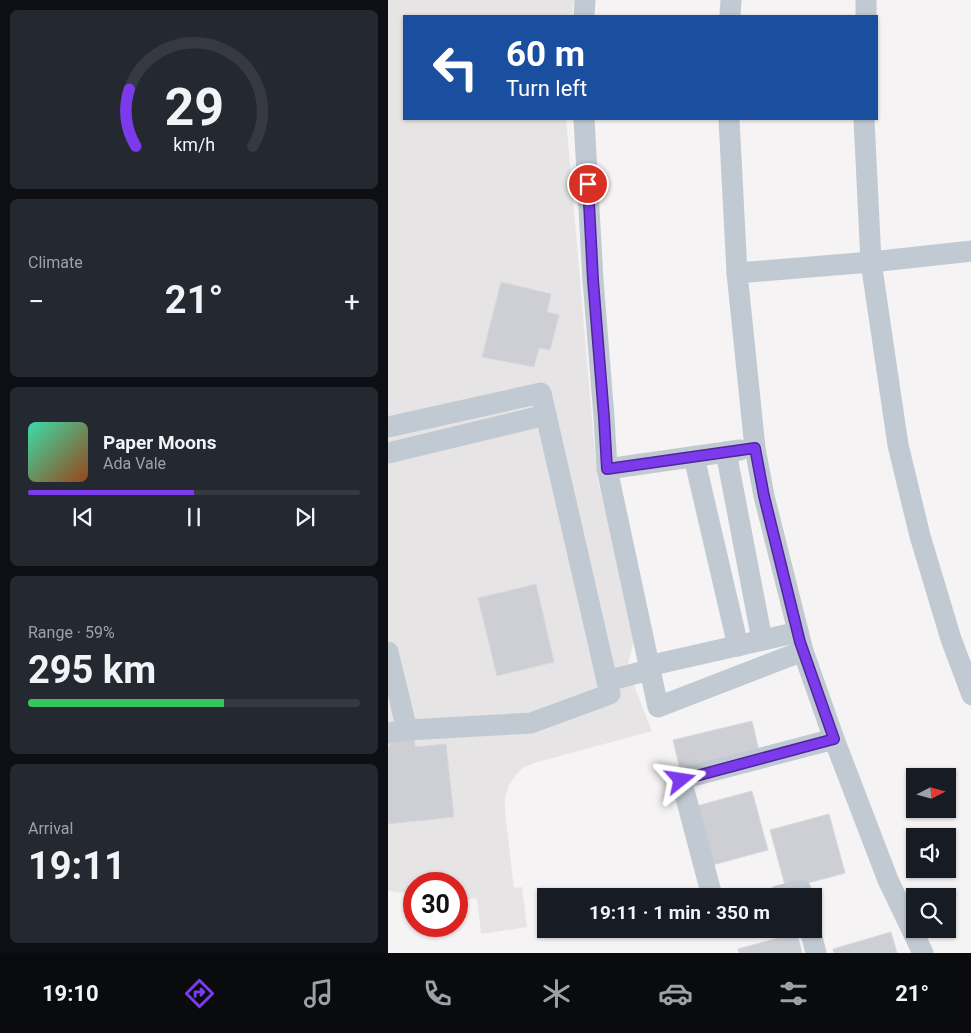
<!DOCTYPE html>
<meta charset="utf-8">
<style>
:root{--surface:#171b24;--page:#242831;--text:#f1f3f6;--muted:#9ea1a6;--line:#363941;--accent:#7c3aed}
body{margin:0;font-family:Roboto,sans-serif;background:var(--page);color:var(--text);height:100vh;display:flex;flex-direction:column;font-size:19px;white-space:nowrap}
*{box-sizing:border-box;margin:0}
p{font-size:16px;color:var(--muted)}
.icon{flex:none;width:28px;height:28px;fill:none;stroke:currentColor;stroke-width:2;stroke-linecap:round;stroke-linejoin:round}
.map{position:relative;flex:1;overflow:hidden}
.sheet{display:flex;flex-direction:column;gap:10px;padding:10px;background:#0d0f14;width:388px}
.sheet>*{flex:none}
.banner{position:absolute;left:15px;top:15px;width:475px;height:105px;border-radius:0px;box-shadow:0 1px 4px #0004;background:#1a4fa0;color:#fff;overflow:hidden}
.needle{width:32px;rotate:84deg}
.tools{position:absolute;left:518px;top:768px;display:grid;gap:10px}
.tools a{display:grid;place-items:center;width:50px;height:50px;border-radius:0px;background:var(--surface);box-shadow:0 1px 4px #0004;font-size:25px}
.speed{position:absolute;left:15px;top:872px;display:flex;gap:10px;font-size:25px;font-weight:700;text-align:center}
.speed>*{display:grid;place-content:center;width:65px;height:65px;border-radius:50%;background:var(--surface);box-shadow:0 1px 4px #0004;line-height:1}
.speed .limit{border:8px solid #d22;background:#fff;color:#111}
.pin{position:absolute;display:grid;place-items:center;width:42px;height:42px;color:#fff;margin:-21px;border:2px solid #fff;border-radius:50%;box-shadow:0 1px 5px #0007}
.me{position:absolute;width:55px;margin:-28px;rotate:75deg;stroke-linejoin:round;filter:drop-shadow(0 0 4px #0008)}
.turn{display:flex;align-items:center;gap:18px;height:105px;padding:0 20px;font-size:22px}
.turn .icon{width:65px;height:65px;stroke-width:2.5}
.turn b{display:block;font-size:35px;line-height:42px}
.big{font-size:38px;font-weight:700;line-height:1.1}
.sheet .widget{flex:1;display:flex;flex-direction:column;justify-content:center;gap:8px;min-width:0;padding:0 18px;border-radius:8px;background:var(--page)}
.sheet .dial{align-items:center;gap:0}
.dial svg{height:130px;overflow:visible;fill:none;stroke:var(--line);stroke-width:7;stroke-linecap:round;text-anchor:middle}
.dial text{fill:var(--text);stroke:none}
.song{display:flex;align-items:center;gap:15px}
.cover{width:60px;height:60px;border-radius:8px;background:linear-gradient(135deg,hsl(160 70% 55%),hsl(20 70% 35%))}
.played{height:5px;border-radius:2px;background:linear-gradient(90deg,var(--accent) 50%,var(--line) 50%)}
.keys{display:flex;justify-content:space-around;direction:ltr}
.heat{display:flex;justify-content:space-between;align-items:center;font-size:28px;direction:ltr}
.charge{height:8px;border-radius:4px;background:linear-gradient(90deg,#34c759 59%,var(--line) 0)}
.trip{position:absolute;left:149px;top:888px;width:285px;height:50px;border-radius:0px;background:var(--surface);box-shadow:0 1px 4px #0004;font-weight:700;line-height:50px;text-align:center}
.dock{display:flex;height:80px;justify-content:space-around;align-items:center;background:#090b0e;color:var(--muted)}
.dock .icon{width:35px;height:35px}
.dock .current{color:var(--accent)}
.dock b{font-size:22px;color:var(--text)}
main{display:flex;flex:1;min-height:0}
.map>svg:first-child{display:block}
.education{fill:#e6e4e5}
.building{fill:#cdcfd5;stroke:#d7d9de}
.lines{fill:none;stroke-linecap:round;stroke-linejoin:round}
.minor{stroke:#c1cad2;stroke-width:21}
.route-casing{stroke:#51269a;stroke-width:12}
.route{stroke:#7c3aed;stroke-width:9}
</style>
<main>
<section class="sheet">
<div class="widget dial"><svg viewBox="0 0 100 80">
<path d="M14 69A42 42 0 1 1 86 69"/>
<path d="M14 69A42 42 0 0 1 10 34" stroke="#7c3aed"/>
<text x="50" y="56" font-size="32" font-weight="700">29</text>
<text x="50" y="72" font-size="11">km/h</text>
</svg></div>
<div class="widget"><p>Climate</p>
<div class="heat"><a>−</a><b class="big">21°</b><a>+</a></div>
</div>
<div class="widget">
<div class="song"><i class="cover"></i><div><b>Paper Moons</b><p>Ada Vale</p></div></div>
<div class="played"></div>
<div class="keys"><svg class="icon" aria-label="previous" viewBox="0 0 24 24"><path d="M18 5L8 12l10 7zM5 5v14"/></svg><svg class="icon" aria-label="pause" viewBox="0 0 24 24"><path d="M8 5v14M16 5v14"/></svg><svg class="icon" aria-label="next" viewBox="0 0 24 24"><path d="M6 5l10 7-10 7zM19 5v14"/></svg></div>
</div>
<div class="widget"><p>Range · 59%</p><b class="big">295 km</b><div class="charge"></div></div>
<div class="widget"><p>Arrival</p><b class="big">19:11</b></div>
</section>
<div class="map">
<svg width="584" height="953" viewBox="0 0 584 953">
<rect width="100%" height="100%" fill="#f5f3f3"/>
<path class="education" d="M0,0H186L184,16H16V119H178L209,477L248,631L239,668L264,731L146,763L135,768L127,776L120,787L117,798V812L126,888L134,887L139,927L93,934L89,898L69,900V884H26V894L0,891Z"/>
<g class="building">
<path d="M113,282L163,294L159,312L171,315L162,350L151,348L146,367L94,357Z"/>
<path d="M148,584L166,662L109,676L90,598Z"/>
<path d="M364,721L371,751L292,770L285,740Z"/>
<path d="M26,736L27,747L58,744L66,817L0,824V746H2V738Z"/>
<path d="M364,791L380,850L321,866L305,807Z"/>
<path d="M441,814L457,873L398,889L382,830Z"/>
<path d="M503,932L509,953H446L445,949Z"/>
<path d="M409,933L414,953H351L350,949Z"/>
</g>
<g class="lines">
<g class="minor">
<path d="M196,16L197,0"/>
<path d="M342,16L343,0"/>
<path d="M478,16V0"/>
<path d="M196,119L205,280L216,417L219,469L270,707L415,651"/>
<path d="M341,119L349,273L367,448L376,496L415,651L446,739L500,880L535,953"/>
<path d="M476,119L483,262L510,445L532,536L563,639L584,695"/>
<path d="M349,273L483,262L584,251"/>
<path d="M0,427L153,393L158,415"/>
<path d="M338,452L374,640"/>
<path d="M0,453L158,415L222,694L143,723L19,730L0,733"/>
<path d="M306,457L350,646"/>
<path d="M219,469L352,450"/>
<path d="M0,652L19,730"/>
<path d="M260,666L410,632"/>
<path d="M219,681L261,670"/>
<path d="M324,896L293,779L446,739"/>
<path d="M390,896L413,890L414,896"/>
<path d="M422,929L428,953"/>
</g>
</g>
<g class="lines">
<defs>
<path id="route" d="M200,184L205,280L216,417L219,469L367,448L376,496L412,642L446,739L293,780"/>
</defs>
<use href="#route" class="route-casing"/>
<use href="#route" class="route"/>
</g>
</svg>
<div class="tools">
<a><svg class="needle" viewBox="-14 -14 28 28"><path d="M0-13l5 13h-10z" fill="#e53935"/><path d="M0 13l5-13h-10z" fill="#9ea1a6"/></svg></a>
<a><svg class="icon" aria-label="sound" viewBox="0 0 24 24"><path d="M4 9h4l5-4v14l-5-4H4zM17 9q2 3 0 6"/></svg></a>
<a><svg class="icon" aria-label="search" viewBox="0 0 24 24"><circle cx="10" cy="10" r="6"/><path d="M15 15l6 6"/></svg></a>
</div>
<div class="speed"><div class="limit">30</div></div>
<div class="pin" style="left:200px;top:184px;background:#d93025"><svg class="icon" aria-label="arrive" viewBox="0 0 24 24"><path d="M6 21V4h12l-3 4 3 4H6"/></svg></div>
<svg class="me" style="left:293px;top:780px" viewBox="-20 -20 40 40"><path d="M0-17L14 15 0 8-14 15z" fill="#7c3aed" stroke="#fff" stroke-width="4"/></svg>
<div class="trip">19:11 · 1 min · 350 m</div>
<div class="banner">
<div class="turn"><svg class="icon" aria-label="left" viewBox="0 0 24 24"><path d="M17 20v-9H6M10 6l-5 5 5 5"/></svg><div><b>60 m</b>Turn left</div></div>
</div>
</div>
</main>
<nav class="dock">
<b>19:10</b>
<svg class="icon current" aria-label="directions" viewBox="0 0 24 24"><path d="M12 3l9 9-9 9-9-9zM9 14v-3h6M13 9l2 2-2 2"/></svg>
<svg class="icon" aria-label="music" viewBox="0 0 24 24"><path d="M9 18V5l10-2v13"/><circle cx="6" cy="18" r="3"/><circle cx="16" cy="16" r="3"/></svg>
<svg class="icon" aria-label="phone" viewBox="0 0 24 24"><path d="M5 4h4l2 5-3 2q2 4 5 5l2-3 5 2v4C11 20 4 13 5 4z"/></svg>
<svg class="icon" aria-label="climate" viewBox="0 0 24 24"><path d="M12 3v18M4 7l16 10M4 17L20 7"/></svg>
<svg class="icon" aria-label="car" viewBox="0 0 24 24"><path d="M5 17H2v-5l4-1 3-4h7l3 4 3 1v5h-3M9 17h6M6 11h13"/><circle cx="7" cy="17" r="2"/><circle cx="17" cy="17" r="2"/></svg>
<svg class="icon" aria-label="filters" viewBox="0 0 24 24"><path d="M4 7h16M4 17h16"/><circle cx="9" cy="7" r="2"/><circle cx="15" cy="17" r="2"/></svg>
<b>21°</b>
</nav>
